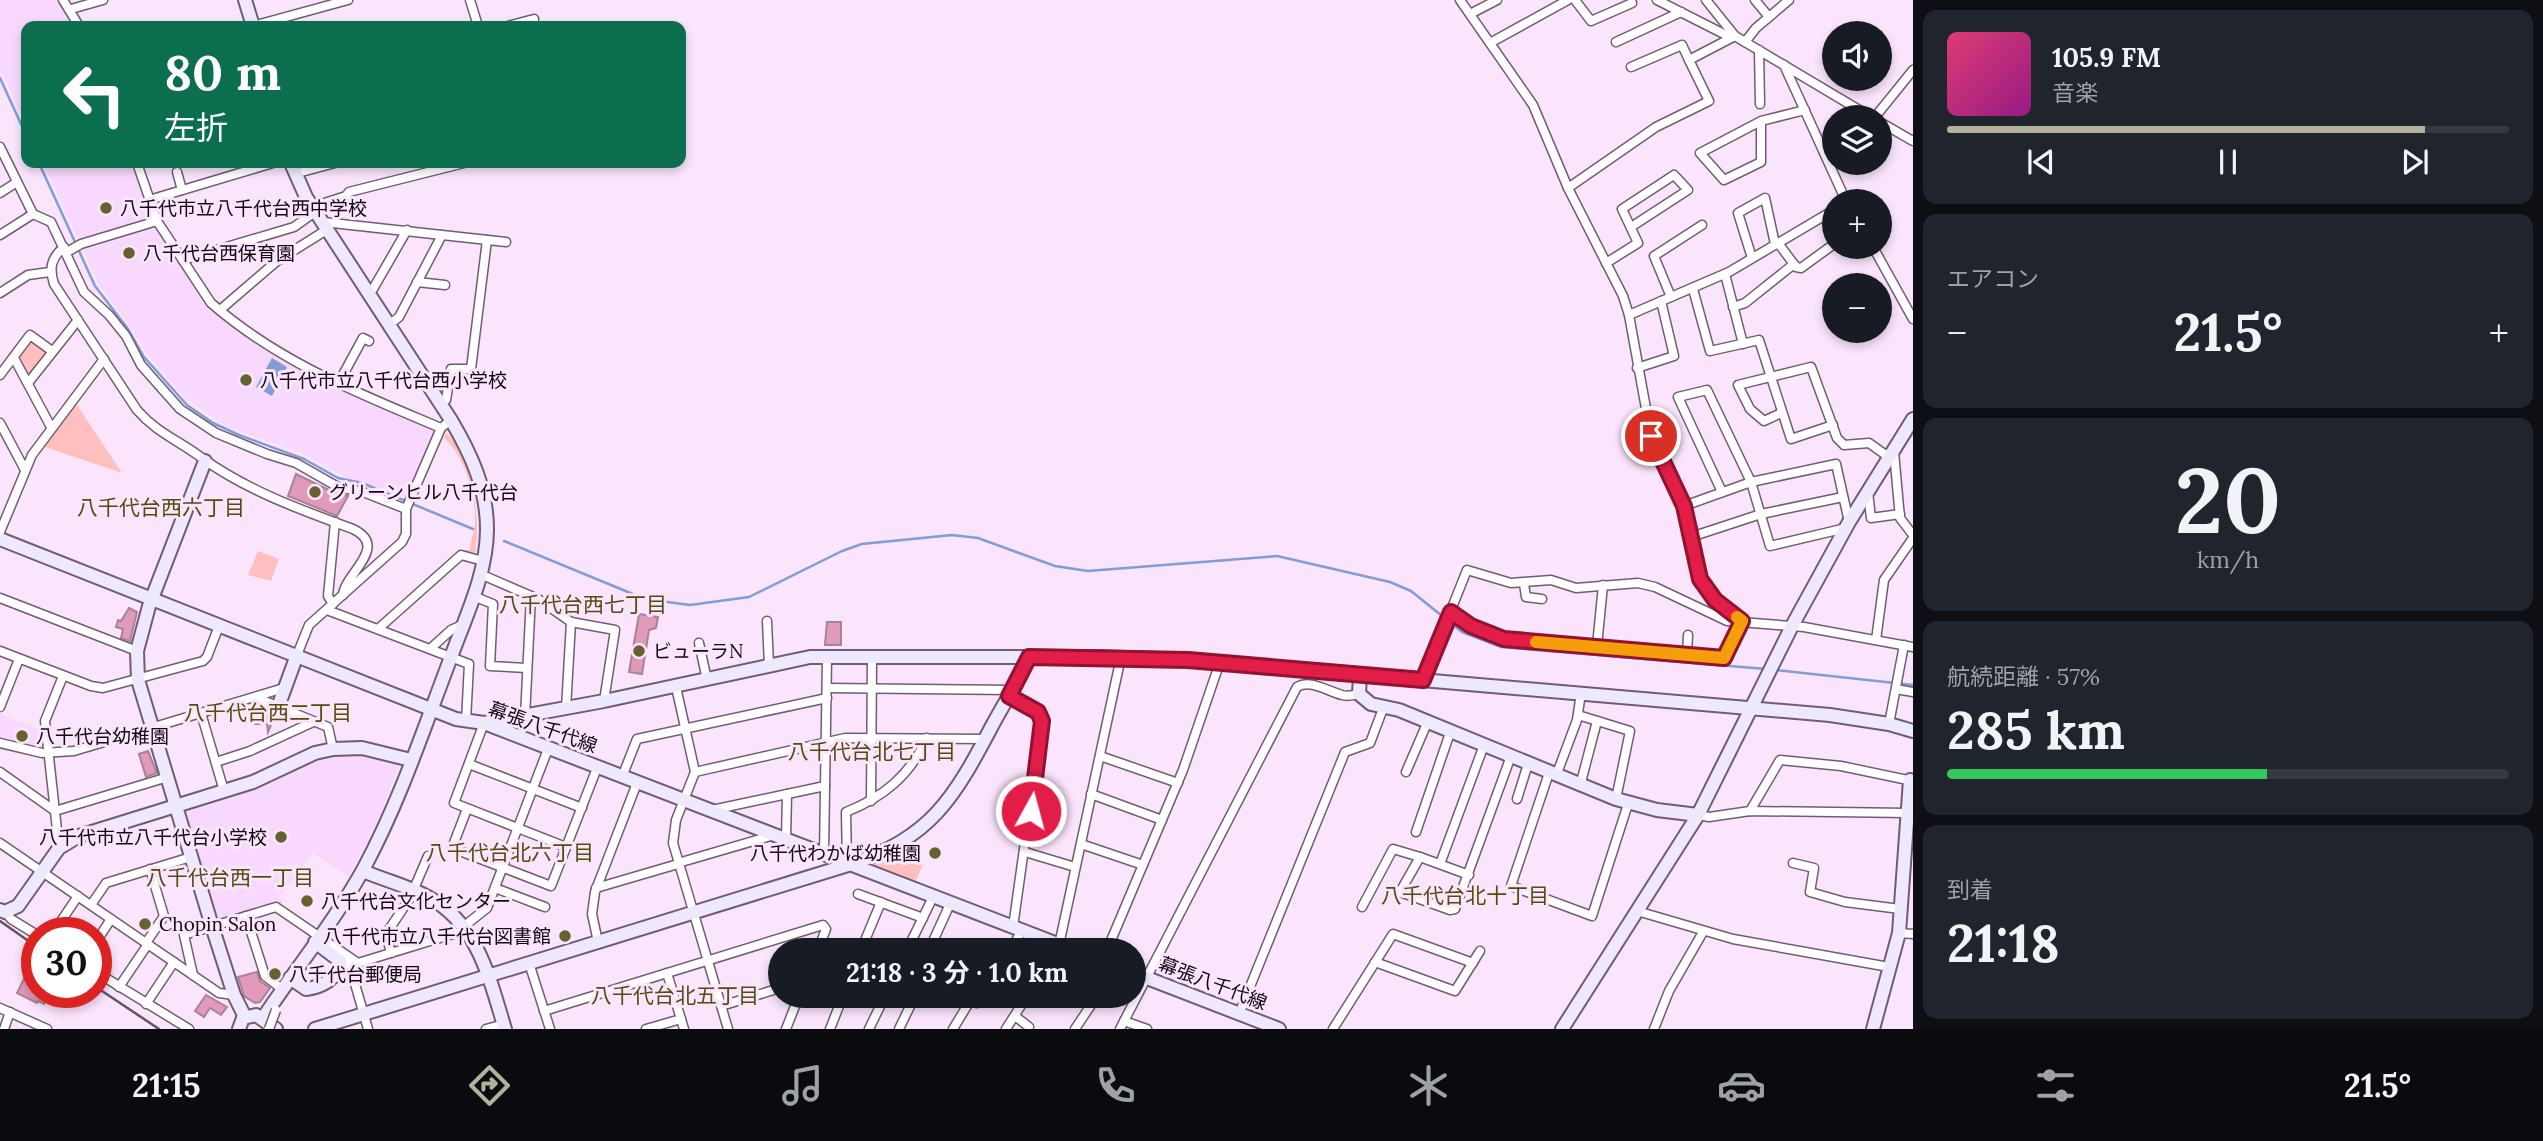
<!DOCTYPE html>
<html lang="ja">
<meta charset="utf-8">
<style>
:root{--surface:#171b24;--page:#20242c;--text:#f1f3f6;--muted:#9ea1a6;--line:#363941;--accent:#b2b29c}
body{margin:0;font-family:Lora,"Noto Sans JP",serif;background:var(--page);color:var(--text);height:100vh;display:flex;flex-direction:column;font-size:26px;white-space:nowrap}
*{box-sizing:border-box;margin:0}
p{font-size:23px;color:var(--muted)}
.icon{flex:none;width:38px;height:38px;fill:none;stroke:currentColor;stroke-width:2;stroke-linecap:round;stroke-linejoin:round}
.map{position:relative;flex:1;overflow:hidden}
.side{display:flex;flex-direction:column;gap:10px;padding:10px;background:#0d0f14;width:630px}
.side>*{flex:none}
.hud{position:absolute;left:21px;top:21px;width:665px;height:147px;border-radius:14px;box-shadow:0 4px 10px #0003;background:#0b6e4f;color:#fff;overflow:hidden}
.buttons{position:absolute;left:1822px;top:21px;display:grid;gap:14px}
.buttons a{display:grid;place-items:center;width:70px;height:70px;border-radius:50%;background:var(--surface);box-shadow:0 4px 10px #0003;font-size:35px}
.speed{position:absolute;left:21px;top:917px;display:flex;gap:14px;font-size:35px;font-weight:700;text-align:center}
.speed>*{display:grid;place-content:center;width:91px;height:91px;border-radius:50%;background:var(--surface);box-shadow:0 4px 10px #0003;line-height:1}
.speed .limit{border:10px solid #d22;background:#fff;color:#111}
.pin{position:absolute;display:grid;place-items:center;width:60px;height:60px;color:#fff;margin:-30px;border:4px solid #fff;border-radius:50%;box-shadow:0 2px 7px #0007}
.me{position:absolute;width:77px;margin:-38px;rotate:7deg;stroke-linejoin:round;filter:drop-shadow(0 0 5px #0008)}
.turn{display:flex;align-items:center;gap:24px;height:147px;padding:0 28px;font-size:32px}
.turn .icon{width:91px;height:91px;stroke-width:2.5}
.turn b{display:block;font-size:49px;line-height:60px}
.big{font-size:52px;font-weight:700;line-height:1.1}
.side .card{flex:1;display:flex;flex-direction:column;justify-content:center;gap:10px;min-width:0;padding:0 24px;border-radius:14px;background:var(--page)}
.side .dial{align-items:center;gap:0}
.dial b{font-size:91px;line-height:1}
.song{display:flex;align-items:center;gap:21px}
.cover{width:84px;height:84px;border-radius:10px;background:linear-gradient(135deg,hsl(340 70% 55%),hsl(310 70% 35%))}
.played{height:7px;border-radius:4px;background:linear-gradient(90deg,var(--accent) 85%,var(--line) 85%)}
.keys{display:flex;justify-content:space-around;direction:ltr}
.heat{display:flex;justify-content:space-between;align-items:center;font-size:38px;direction:ltr}
.charge{height:10px;border-radius:5px;background:linear-gradient(90deg,#34c759 57%,var(--line) 0)}
.trip{position:absolute;left:768px;top:938px;width:378px;height:70px;border-radius:35px;background:var(--surface);box-shadow:0 4px 10px #0003;font-weight:700;line-height:70px;text-align:center}
.tab-bar{display:flex;height:112px;justify-content:space-around;align-items:center;background:#090b0e;color:var(--muted)}
.tab-bar .icon{width:49px;height:49px}
.tab-bar .current{color:var(--accent)}
.tab-bar b{font-size:32px;color:var(--text)}
main{display:flex;flex:1;min-height:0}
.map>svg:first-child{display:block}
.built{fill:#f8d8fc}
.green{fill:#ffbfbe}
.water{fill:#819cd8}
.lines{fill:none;stroke-linecap:round;stroke-linejoin:round}
.stream{stroke:#819cd8;stroke-width:2.5}
.building{fill:#e19ab9;stroke:#a88393;stroke-width:2}
.street-casing{stroke:#725b75;stroke-width:11}
.secondary-casing{stroke:#725b75;stroke-width:16}
.street{stroke:#fff;stroke-width:8}
.secondary{stroke:#eee9fe;stroke-width:12}
.rail{stroke:#605362;stroke-width:2.5}
.street-bridge-casing{stroke:#725b75;stroke-width:11;stroke-linecap:butt}
.street-bridge{stroke:#fff;stroke-width:8}
.route-casing{stroke:#92132f;stroke-width:18}
.route{stroke:#e11d48;stroke-width:12}
.slow{stroke:#f59e0b;stroke-width:12}
.poi-dot{fill:#65622f;stroke:#fbe5fd;stroke-width:2.5}
.labels{text-anchor:middle;stroke-width:6;stroke-linejoin:round;paint-order:stroke}
.poi-label{font-size:19px;fill:#110812;stroke:#fbe5fd;text-anchor:start}
.street-label{font-size:19px;fill:#110812;stroke:#fbe5fd}
.neighbourhood-label{font-size:21px;fill:#514d0f;stroke:#fbe5fd}
</style>
<main>
<div class="map">
<svg width="1913" height="1029" viewBox="0 0 1913 1029">
<rect width="100%" height="100%" fill="#fbe5fd"/>
<g class="built">
<path d="M0,0H59L76,26H26V126L0,68Z"/>
<path d="M43,163H134L152,220L79,241Z"/>
<path d="M155,226L218,313L258,345L333,386L434,430L435,433L405,498L341,475L305,455L226,426L186,399L146,353L130,326L99,285L82,248Z"/>
<path d="M0,714L44,731L46,748L43,750L0,740Z"/>
<path d="M362,753L400,763L377,822L348,876L312,853L280,897L283,901L279,906L217,921L184,813L187,809L317,758Z"/>
</g>
<g class="green">
<path d="M34,340L46,349L47,355L28,378L17,356L29,341Z"/>
<path d="M73,404L77,405L122,473L42,446Z"/>
<path d="M446,433C474,454 481,523 475,555L460,550H470C471,536 475,532 475,520C476,494 464,455 444,438Z"/>
<path d="M258,551L279,559L271,581L248,575Z"/>
<path d="M909,845L923,864L914,885L870,868L869,864Z"/>
</g>
<path class="water" d="M272,358L287,367L272,396L256,387Z"/>
<g class="lines">
<g class="stream">
<path d="M0,78L26,135"/>
<path d="M39,163L95,286L128,329L144,357L187,405L213,423L239,435L304,459L338,478L362,483L473,529"/>
<path d="M504,541L645,599L690,605L749,597L842,551L862,544L952,535L978,538L1055,566L1088,571L1277,556L1390,582L1411,591L1462,632L1501,647L1766,669"/>
<path d="M1776,670L1913,685"/>
</g>
</g>
<g class="building">
<path d="M296,474L335,493L348,496L337,516L288,496Z"/>
<path d="M129,608L137,612L130,641L121,638L123,629L116,627L118,620L121,621Z"/>
<path d="M639,614L658,617L656,628L649,630L642,674L629,672Z"/>
<path d="M827,622H841V645H825Z"/>
<path d="M256,705L275,715L268,732L267,724H255Z"/>
<path d="M148,751L157,773L146,777L139,754Z"/>
<path d="M37,952V992H50L44,1004L38,1001L37,1003L17,993Z"/>
<path d="M257,972L260,981L270,988L260,1002L255,1003L244,996L238,977Z"/>
<path d="M206,995L227,1007L221,1015L210,1008L204,1017L195,1011Z"/>
</g>
<g class="lines">
<defs>
<g id="street">
<path d="M63,0L79,26"/>
<path d="M470,0L478,26"/>
<path d="M1460,0L1533,105L1568,188L1623,296L1629,315L1651,436L1684,506L1700,579L1715,600L1742,621"/>
<path d="M1575,0L1591,21L1632,3"/>
<path d="M1657,0L1726,35L1735,36L1871,117"/>
<path d="M1755,0L1769,17"/>
<path d="M71,9L103,0"/>
<path d="M1470,14L1497,0"/>
<path d="M253,26L348,0"/>
<path d="M508,26L534,19"/>
<path d="M1616,42L1681,12"/>
<path d="M1745,42L1756,28L1789,0"/>
<path d="M1490,43L1568,0"/>
<path d="M1759,50L1760,104"/>
<path d="M1784,65L1846,201"/>
<path d="M1631,67L1682,45L1689,60"/>
<path d="M1875,117L1913,70"/>
<path d="M1761,121V162L1724,180L1700,153L1761,121L1805,110"/>
<path d="M1880,122L1913,141"/>
<path d="M0,147L33,214L51,222L84,292L109,315L126,336L141,365L180,409L216,433L267,454L296,463L338,487L363,492L406,509"/>
<path d="M137,163L157,221L211,303C280,363 358,393 441,428"/>
<path d="M177,172L182,190"/>
<path d="M294,174L335,163"/>
<path d="M1568,188L1656,127L1709,101L1689,60L1735,36L1706,0"/>
<path d="M0,193L17,182"/>
<path d="M149,200L273,163"/>
<path d="M312,207L346,196L349,192L464,163"/>
<path d="M323,222L506,242"/>
<path d="M0,235L33,214"/>
<path d="M1778,243L1796,267L1801,268L1834,244"/>
<path d="M64,247C51,258 49,268 54,284L137,410C157,433 178,440 202,458C246,490 301,510 353,529C390,547 345,573 343,595"/>
<path d="M1873,247L1913,319"/>
<path d="M67,252L81,244L157,221"/>
<path d="M1752,258L1738,213L1765,198L1775,244"/>
<path d="M183,260L294,227L315,212"/>
<path d="M1606,263L1638,243L1622,209L1674,175L1688,190L1631,227"/>
<path d="M1725,274L1743,344"/>
<path d="M417,282L445,285"/>
<path d="M1693,289L1710,351L1759,340L1791,439L1833,425"/>
<path d="M369,292L373,289L407,230"/>
<path d="M0,293L28,275L50,272"/>
<path d="M1671,297L1654,256L1702,225"/>
<path d="M1733,307L1745,303L1794,264"/>
<path d="M220,310L277,261L328,229"/>
<path d="M1629,315L1729,272L1834,210"/>
<path d="M390,324L399,317L442,235"/>
<path d="M14,358L51,427"/>
<path d="M1637,368L1674,356L1661,301"/>
<path d="M0,375L30,335L52,351"/>
<path d="M28,383L78,320"/>
<path d="M338,384L363,338L369,341"/>
<path d="M440,402L446,400L451,369H471L487,240"/>
<path d="M1781,413L1764,421L1750,409L1738,385L1811,367L1837,438L1844,445L1869,443L1890,458"/>
<path d="M0,423L25,470"/>
<path d="M1894,452L1900,518L1913,535"/>
<path d="M1722,492L1678,397L1707,390L1751,482L1770,546L1846,528"/>
<path d="M1868,492L1871,518L1900,514"/>
<path d="M1684,506L1751,482L1836,464L1849,522"/>
<path d="M0,532L32,455L104,359"/>
<path d="M1700,534L1761,514L1843,497"/>
<path d="M480,574L538,599L571,622L615,630L604,701"/>
<path d="M1524,584L1526,597L1542,599"/>
<path d="M473,596L493,604L490,666L527,668"/>
<path d="M0,598L137,651"/>
<path d="M333,604L328,596L335,522"/>
<path d="M327,610L469,664L466,721"/>
<path d="M1451,612L1470,626L1504,639L1724,658L1742,621"/>
<path d="M767,621L769,666"/>
<path d="M378,629L461,555L483,561"/>
<path d="M1876,640L1884,580L1913,538"/>
<path d="M699,643L707,680"/>
<path d="M1597,646L1603,585"/>
<path d="M430,649L451,630L462,625"/>
<path d="M0,651L91,686L103,688L203,661L207,657L219,626"/>
<path d="M297,655L309,625L402,542L406,534V509L441,428L451,420"/>
<path d="M1687,655L1688,635"/>
<path d="M1423,680L1467,570L1511,583L1551,580L1576,588L1638,583L1655,587L1727,621L1804,627L1913,647"/>
<path d="M676,687L695,772L676,820L673,843L728,1029"/>
<path d="M827,688L1012,690"/>
<path d="M1896,689L1913,692"/>
<path d="M1009,696L1038,712L1042,721L1013,927"/>
<path d="M255,697L328,727L333,749"/>
<path d="M0,707L19,659"/>
<path d="M566,709L571,622"/>
<path d="M201,713L224,791"/>
<path d="M1578,715L1630,731L1616,799"/>
<path d="M525,717L531,596"/>
<path d="M484,723L454,803L566,847"/>
<path d="M1889,724L1904,645"/>
<path d="M0,743L42,753L74,751L284,688"/>
<path d="M1100,756L1178,783"/>
<path d="M216,762L250,751L313,722"/>
<path d="M469,764L582,808"/>
<path d="M0,772L55,811L168,777"/>
<path d="M695,772L845,738L986,739"/>
<path d="M1406,772L1428,721"/>
<path d="M1549,773L1511,886L1592,916L1628,804"/>
<path d="M1556,776L1577,720L1581,693"/>
<path d="M622,777L637,739L827,698"/>
<path d="M1580,786L1597,721"/>
<path d="M1091,794L1162,820"/>
<path d="M1517,799L1528,764"/>
<path d="M871,801L872,657"/>
<path d="M467,809L452,848L551,886L597,768"/>
<path d="M712,810L825,786"/>
<path d="M1750,811L1780,760L1841,766L1913,781"/>
<path d="M1698,815L1709,817L1750,811L1908,813"/>
<path d="M1416,832L1451,730"/>
<path d="M786,839L787,794"/>
<path d="M0,843L219,993L234,995"/>
<path d="M1081,844L1143,865"/>
<path d="M59,848L45,721L63,676"/>
<path d="M1025,852L1075,867"/>
<path d="M824,855L827,657"/>
<path d="M678,863L774,835"/>
<path d="M847,863L846,812C884,797 910,775 927,738"/>
<path d="M1793,863L1814,868L1810,892L1845,902L1900,909"/>
<path d="M1440,864L1484,745"/>
<path d="M1469,875L1420,857L1400,892L1450,910L1455,909L1511,756"/>
<path d="M495,888L545,907"/>
<path d="M596,888L678,864"/>
<path d="M413,891L428,856"/>
<path d="M858,894L923,918"/>
<path d="M91,905L106,883L191,857"/>
<path d="M1362,907L1393,849L1420,857"/>
<path d="M1637,911L1733,939L1889,967"/>
<path d="M5,912L11,919L37,935"/>
<path d="M246,916L265,976L282,989"/>
<path d="M463,927L487,908L548,749"/>
<path d="M53,933L78,896"/>
<path d="M1899,933L1913,934"/>
<path d="M96,942L111,919"/>
<path d="M598,942L592,914L595,892L637,783"/>
<path d="M146,943L164,916L150,869"/>
<path d="M1059,945L1121,657"/>
<path d="M861,950L881,902"/>
<path d="M907,950L933,897"/>
<path d="M929,950L950,904"/>
<path d="M1010,950L1022,931"/>
<path d="M1107,950L1183,770L1220,662"/>
<path d="M391,953L386,934L414,892"/>
<path d="M347,956L368,1029"/>
<path d="M1375,962L1455,991L1480,951"/>
<path d="M529,963L550,1029"/>
<path d="M96,972L189,1029"/>
<path d="M667,973L684,1029"/>
<path d="M193,975L184,935L276,907L358,963L466,930"/>
<path d="M119,987L148,944"/>
<path d="M958,996L977,1003L982,996"/>
<path d="M1080,996L1092,1003"/>
<path d="M146,1004L174,962"/>
<path d="M721,1006L780,988"/>
<path d="M0,1008L47,1029"/>
<path d="M544,1011L823,925L826,929L818,950"/>
<path d="M1239,1014L1345,752L1370,743L1384,706"/>
<path d="M1015,1016L1029,1027"/>
<path d="M1124,1021L1147,1029"/>
<path d="M4,1029L10,1012"/>
<path d="M486,1029L504,1024"/>
<path d="M646,1029L681,1019"/>
<path d="M786,1029L799,996"/>
<path d="M830,1029L843,996"/>
<path d="M869,1029L885,996"/>
<path d="M899,1029L915,996"/>
<path d="M953,1029L970,1001"/>
<path d="M1006,1029L1027,996"/>
<path d="M1075,1029L1097,996"/>
<path d="M1120,1029L1297,687C1311,679 1327,691 1342,695C1347,697 1353,695 1359,694"/>
<path d="M1333,1029L1393,934L1473,963"/>
<path d="M1654,1029L1669,991L1703,932"/>
</g>
<g id="secondary">
<path d="M245,0L253,26"/>
<path d="M205,461L149,606L137,651L138,680L212,926L234,995L245,1017"/>
<path d="M0,539L456,719L484,723L1073,950"/>
<path d="M1360,675L1359,694L1371,704L1399,710L1616,799L1657,810L1698,815"/>
<path d="M278,707L297,655"/>
<path d="M484,723L604,701L810,657H1095L1188,660L1830,715L1889,724L1913,731"/>
<path d="M363,871C384,880 408,886 428,897C478,923 490,980 505,1029"/>
<path d="M0,910L5,912L18,906L59,848L79,836L253,782L315,753L333,749L362,748L411,760"/>
<path d="M1134,973L1279,1029"/>
<path d="M290,978L306,989C322,987 338,979 340,961L315,942"/>
<path d="M263,1018C296,968 335,921 364,868C400,801 424,728 451,657C466,616 487,573 487,529C487,488 471,454 451,420L306,197L291,163"/>
<path d="M239,1029L243,1018L256,1015L276,1029"/>
<path d="M315,1029L848,865C932,838 954,798 993,724C1005,702 1019,680 1029,657"/>
<path d="M1562,1029L1698,815L1792,626L1849,522L1913,419"/>
<path d="M1873,1029L1899,933L1910,780"/>
</g>
</defs>
<use href="#street" class="street-casing"/>
<use href="#secondary" class="secondary-casing"/>
<use href="#street" class="street"/>
<use href="#secondary" class="secondary"/>
<g class="rail">
<path d="M0,921L37,947"/>
<path d="M96,987L159,1029"/>
</g>
<defs>
<path id="street-bridge" d="M269,1029L276,1010"/>
</defs>
<use href="#street-bridge" class="street-bridge-casing"/>
<use href="#street-bridge" class="street-bridge"/>
</g>
<g class="lines">
<defs>
<path id="route" d="M1031,811L1042,721L1038,712L1009,696L1029,657L1188,660L1423,680L1451,612L1471,626L1504,639L1724,658L1742,621L1715,600L1700,579L1684,506L1651,436"/>
</defs>
<use href="#route" class="route-casing"/>
<use href="#route" class="route"/>
<path class="slow" d="M1536,642L1724,658L1742,621L1737,617"/>
</g>
<g class="poi-dot">
<circle cx="106" cy="208" r="7"/>
<circle cx="129" cy="253" r="7"/>
<circle cx="246" cy="380" r="7"/>
<circle cx="315" cy="492" r="7"/>
<circle cx="639" cy="651" r="7"/>
<circle cx="22" cy="736" r="7"/>
<circle cx="281" cy="837" r="7"/>
<circle cx="935" cy="853" r="7"/>
<circle cx="307" cy="901" r="7"/>
<circle cx="145" cy="924" r="7"/>
<circle cx="565" cy="936" r="7"/>
<circle cx="275" cy="974" r="7"/>
</g>
<g class="labels">
<g class="poi-label">
<text x="120" y="215">八千代市立八千代台西中学校</text>
<text x="143" y="260">八千代台西保育園</text>
<text x="260" y="387">八千代市立八千代台西小学校</text>
<text x="329" y="499">グリーンヒル八千代台</text>
<text x="653" y="658">ビューラN</text>
<text x="36" y="743">八千代台幼稚園</text>
<text x="267" y="844" text-anchor="end">八千代市立八千代台小学校</text>
<text x="921" y="860" text-anchor="end">八千代わかば幼稚園</text>
<text x="321" y="908">八千代台文化センター</text>
<text x="159" y="931">Chopin Salon</text>
<text x="551" y="943" text-anchor="end">八千代市立八千代台図書館</text>
<text x="289" y="981">八千代台郵便局</text>
</g>
<g class="street-label">
<text transform="translate(543 727) rotate(20)" y="7">幕張八千代線</text>
<text transform="translate(1213 983) rotate(21)" y="7">幕張八千代線</text>
</g>
<g class="neighbourhood-label">
<text x="161" y="515">八千代台西六丁目</text>
<text x="583" y="612">八千代台西七丁目</text>
<text x="268" y="720">八千代台西二丁目</text>
<text x="872" y="759">八千代台北七丁目</text>
<text x="510" y="860">八千代台北六丁目</text>
<text x="230" y="885">八千代台西一丁目</text>
<text x="1465" y="903">八千代台北十丁目</text>
<text x="675" y="1003">八千代台北五丁目</text>
</g>
</g>
</svg>
<div class="buttons">
<a><svg class="icon" aria-label="sound" viewBox="0 0 24 24"><path d="M4 9h4l5-4v14l-5-4H4zM17 9q2 3 0 6"/></svg></a>
<a><svg class="icon" aria-label="layers" viewBox="0 0 24 24"><path d="M12 4l9 5-9 5-9-5zM3 14l9 5 9-5"/></svg></a>
<a>+</a>
<a>−</a>
</div>
<div class="speed"><div class="limit">30</div></div>
<div class="pin" style="left:1651px;top:436px;background:#d93025"><svg class="icon" aria-label="arrive" viewBox="0 0 24 24"><path d="M6 21V4h12l-3 4 3 4H6"/></svg></div>
<svg class="me" style="left:1031px;top:811px" viewBox="-20 -20 40 40"><circle r="17" fill="#e11d48" stroke="#fff" stroke-width="3"/><path d="M0-11L8 9 0 5-8 9z" fill="#fff"/></svg>
<div class="trip">21:18 · 3 分 · 1.0 km</div>
<div class="hud">
<div class="turn"><svg class="icon" aria-label="left" viewBox="0 0 24 24"><path d="M17 20v-9H6M10 6l-5 5 5 5"/></svg><div><b>80 m</b>左折</div></div>
</div>
</div>
<section class="side">
<div class="card">
<div class="song"><i class="cover"></i><div><b>105.9 FM</b><p>音楽</p></div></div>
<div class="played"></div>
<div class="keys"><svg class="icon" aria-label="previous" viewBox="0 0 24 24"><path d="M18 5L8 12l10 7zM5 5v14"/></svg><svg class="icon" aria-label="pause" viewBox="0 0 24 24"><path d="M8 5v14M16 5v14"/></svg><svg class="icon" aria-label="next" viewBox="0 0 24 24"><path d="M6 5l10 7-10 7zM19 5v14"/></svg></div>
</div>
<div class="card"><p>エアコン</p>
<div class="heat"><a>−</a><b class="big">21.5°</b><a>+</a></div>
</div>
<div class="card dial"><b>20</b><p>km/h</p></div>
<div class="card"><p>航続距離 · 57%</p><b class="big">285 km</b><div class="charge"></div></div>
<div class="card"><p>到着</p><b class="big">21:18</b></div>
</section>
</main>
<nav class="tab-bar">
<b>21:15</b>
<svg class="icon current" aria-label="directions" viewBox="0 0 24 24"><path d="M12 3l9 9-9 9-9-9zM9 14v-3h6M13 9l2 2-2 2"/></svg>
<svg class="icon" aria-label="music" viewBox="0 0 24 24"><path d="M9 18V5l10-2v13"/><circle cx="6" cy="18" r="3"/><circle cx="16" cy="16" r="3"/></svg>
<svg class="icon" aria-label="phone" viewBox="0 0 24 24"><path d="M5 4h4l2 5-3 2q2 4 5 5l2-3 5 2v4C11 20 4 13 5 4z"/></svg>
<svg class="icon" aria-label="climate" viewBox="0 0 24 24"><path d="M12 3v18M4 7l16 10M4 17L20 7"/></svg>
<svg class="icon" aria-label="car" viewBox="0 0 24 24"><path d="M5 17H2v-5l4-1 3-4h7l3 4 3 1v5h-3M9 17h6M6 11h13"/><circle cx="7" cy="17" r="2"/><circle cx="17" cy="17" r="2"/></svg>
<svg class="icon" aria-label="filters" viewBox="0 0 24 24"><path d="M4 7h16M4 17h16"/><circle cx="9" cy="7" r="2"/><circle cx="15" cy="17" r="2"/></svg>
<b>21.5°</b>
</nav>
